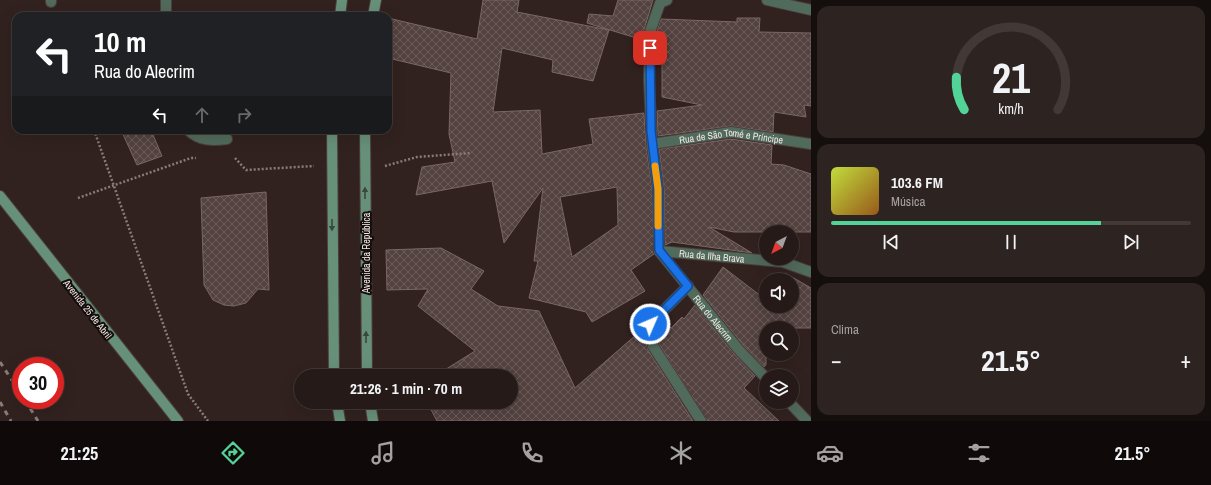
<!DOCTYPE html>
<html lang="pt">
<meta charset="utf-8">
<style>
:root{--surface:#251a17;--page:#2d2320;--text:#f1f3f6;--muted:#a3a1a1;--line:#423836;--accent:#52d397}
body{margin:0;font-family:"Archivo Narrow",sans-serif;background:var(--page);color:var(--text);height:100vh;display:flex;flex-direction:column;font-size:15px;white-space:nowrap}
*{box-sizing:border-box;margin:0}
p{font-size:13px;color:var(--muted)}
.icon{flex:none;width:22px;height:22px;fill:none;stroke:currentColor;stroke-width:2;stroke-linecap:round;stroke-linejoin:round}
.map{position:relative;flex:1;overflow:hidden}
.panel{display:flex;flex-direction:column;gap:6px;padding:6px;background:#140e0d;width:400px}
.panel>*{flex:none}
.guide{position:absolute;left:12px;top:12px;width:380px;height:122px;border-radius:12px;box-shadow:0 4px 16px #0002,0 0 0 1px var(--line);background:#202124;color:#fff;overflow:hidden}
.needle{width:26px;rotate:221deg}
.controls{position:absolute;left:759px;top:225px;display:grid;gap:8px}
.controls a{display:grid;place-items:center;width:40px;height:40px;border-radius:50%;background:var(--surface);box-shadow:0 4px 16px #0002,0 0 0 1px var(--line);font-size:20px}
.speed{position:absolute;left:12px;top:357px;display:flex;gap:8px;font-size:20px;font-weight:700;text-align:center}
.speed>*{display:grid;place-content:center;width:52px;height:52px;border-radius:50%;background:var(--surface);box-shadow:0 4px 16px #0002,0 0 0 1px var(--line);line-height:1}
.speed .limit{border:6px solid #d22;background:#fff;color:#111}
.pin{position:absolute;display:grid;place-items:center;width:34px;height:34px;color:#fff;margin:-17px;border-radius:8px;box-shadow:0 2px 6px #0006}
.me{position:absolute;width:44px;margin:-22px;rotate:45deg;stroke-linejoin:round;filter:drop-shadow(0 0 3px #0008)}
.turn{display:flex;align-items:center;gap:14px;height:84px;padding:0 16px;font-size:18px}
.turn .icon{width:52px;height:52px;stroke-width:2.5}
.turn b{display:block;font-size:28px;line-height:34px}
.lanes{display:flex;align-items:center;height:38px;padding:0 16px;background:#0003;justify-content:center;gap:20px;direction:ltr}
.lanes .off{opacity:.35}
.big{font-size:30px;font-weight:700;line-height:1.1}
.panel .card{flex:1;display:flex;flex-direction:column;justify-content:center;gap:6px;min-width:0;padding:0 14px;border-radius:12px;background:var(--page)}
.panel .dial{align-items:center;gap:0}
.dial svg{height:104px;overflow:visible;fill:none;stroke:var(--line);stroke-width:7;stroke-linecap:round;text-anchor:middle}
.dial text{fill:var(--text);stroke:none}
.song{display:flex;align-items:center;gap:12px}
.cover{width:48px;height:48px;border-radius:6px;background:linear-gradient(135deg,hsl(70 70% 55%),hsl(30 70% 35%))}
.played{height:4px;border-radius:2px;background:linear-gradient(90deg,var(--accent) 75%,var(--line) 75%)}
.keys{display:flex;justify-content:space-around;direction:ltr}
.heat{display:flex;justify-content:space-between;align-items:center;font-size:22px;direction:ltr}
.trip{position:absolute;left:294px;top:369px;width:224px;height:40px;border-radius:20px;background:var(--surface);box-shadow:0 4px 16px #0002,0 0 0 1px var(--line);font-weight:700;line-height:40px;text-align:center}
.dock{display:flex;height:64px;justify-content:space-around;align-items:center;background:#0f0a09;color:var(--muted)}
.dock .icon{width:28px;height:28px}
.dock .active{color:var(--accent)}
.dock b{font-size:18px;color:var(--text)}
main{display:flex;flex:1;min-height:0}
.map>svg:first-child{display:block}
.building{fill:url(#building-cross-hatch);stroke:#796764;fill-rule:evenodd}
.lines{fill:none;stroke-linecap:round;stroke-linejoin:round}
.lane-casing{stroke:#4c3e3b;stroke-width:12}
.street-casing{stroke:#4c3e3b;stroke-width:12}
.secondary-casing{stroke:#4c3e3b;stroke-width:12}
.path{stroke:#887b79;stroke-width:2.5;stroke-dasharray:2 2;stroke-linecap:butt}
.lane{stroke:#506a5b;stroke-width:10}
.street{stroke:#506a5b;stroke-width:10}
.secondary{stroke:#679079;stroke-width:10}
.rail{stroke:#887b78;stroke-width:3;stroke-dasharray:5 5;stroke-linecap:butt}
.oneway{fill:#39483d}
.route-casing{stroke:#114b97;stroke-width:10}
.route{stroke:#1a73e8;stroke-width:7}
.slow{stroke:#f59e0b;stroke-width:7}
.labels{text-anchor:middle;stroke-width:4;stroke-linejoin:round;paint-order:stroke}
.street-label{font-size:10px;fill:#f1e7e5;stroke:#140d0c}
</style>
<main>
<div class="map">
<svg width="811" height="421" viewBox="0 0 811 421">
<defs>
<pattern id="building-cross-hatch" width="8" height="8" patternUnits="userSpaceOnUse"><rect width="8" height="8" fill="#53423f"/><path d="M0 0l8 8M0 8l8-8" fill="none" stroke="#6c5d5b"/></pattern>
</defs>
<rect width="100%" height="100%" fill="#31221f"/>
<g class="building">
<path d="M483,0H519L517,12L609,30L593,81L552,72L553,60L502,48L493,112L540,110L542,154L593,144L589,119L644,113L646,145L652,189L654,254L631,270L645,291L592,322L586,312L529,298L538,261H534L543,188L504,243L492,181L416,195L422,167L455,162L449,134L451,73L388,58V18L477,39ZM617,187L618,225L572,257L560,197Z"/>
<path d="M618,0H653L644,30L643,40L587,23L589,14L613,16Z"/>
<path d="M737,18H760L759,32L811,33V106L804,105L806,117L774,112L773,132L730,126L658,136L657,111L702,105L662,97V45L656,44V33L661,19L737,22Z"/>
<path d="M121,130H151L162,156L137,165Z"/>
<path d="M731,139L772,145L771,164L784,165L811,174V232H734L709,227L752,253L672,242L665,245L664,189L659,149Z"/>
<path d="M266,192L269,290L258,289L246,303L234,306L224,305L213,300L204,285L201,198Z"/>
<path d="M441,248L484,271L471,289L498,306L539,311L575,388L644,328L648,350L693,421H437L427,402H511V376H435L475,351L418,306L428,289L387,290L386,250Z"/>
<path d="M723,267L766,300V306H792V280H780L785,273L811,288V328H766V365L764,367L744,346L703,295Z"/>
<path d="M695,305L734,354L755,376L744,388L779,421H707L659,344L657,326L664,319L671,328L682,317L684,319Z"/>
</g>
<g class="lines">
<defs>
<path id="lane" d="M51,0V2"/>
<g id="street">
<path d="M166,0V16"/>
<path id="s1" d="M667,0L660,3L650,32L649,80L652,144L658,189L659,251L739,350L766,378"/>
<path d="M767,0L811,10"/>
<path d="M188,130C199,141 212,141 227,139"/>
<path id="s2" d="M652,144L731,132L811,144"/>
<path id="s3" d="M659,251L783,262L811,272"/>
<path d="M688,286L650,324L653,346L701,421"/>
<path d="M789,402L807,421"/>
</g>
<g id="secondary">
<path d="M340,16L342,0"/>
<path d="M373,16L376,0"/>
<path d="M332,130L334,376"/>
<path d="M365,130L367,376"/>
<path d="M0,196L178,421"/>
<path d="M337,402L340,421"/>
<path d="M370,402L373,421"/>
</g>
</defs>
<use href="#lane" class="lane-casing"/>
<use href="#street" class="street-casing"/>
<use href="#secondary" class="secondary-casing"/>
<g class="path">
<path d="M94,130L188,394L208,421"/>
<path d="M235,158L246,170L314,166"/>
<path d="M385,166L417,157L471,153"/>
<path d="M78,198L191,158H196"/>
</g>
<use href="#lane" class="lane"/>
<use href="#street" class="street"/>
<use href="#secondary" class="secondary"/>
<g class="rail">
<path d="M0,362L21,394"/>
<path d="M25,400L38,421"/>
<path d="M0,402L11,421"/>
</g>
</g>
<defs><path id="oneway-solid" d="M-6-.8H1V-3.2L6.5 0L1 3.2V.8H-6Z"/></defs>
<g class="oneway">
<use href="#oneway-solid" transform="translate(365 193) rotate(-90)"/>
<use href="#oneway-solid" transform="translate(332 225) rotate(90)"/>
<use href="#oneway-solid" transform="translate(366 337) rotate(-90)"/>
</g>
<g class="lines">
<defs>
<path id="route" d="M650,48L651,131L658,189L659,250L688,286L650,324"/>
</defs>
<use href="#route" class="route-casing"/>
<use href="#route" class="route"/>
<path class="slow" d="M655,166L658,189V226"/>
</g>
<g class="labels">
<g class="street-label">
<text dy="4" stroke="none"><textPath href="#s2" startOffset="80">Rua de São Tomé e Príncipe</textPath></text>
<text transform="translate(366 253) rotate(-90)" y="4">Avenida da República</text>
<text dy="4" stroke="none"><textPath href="#s3" startOffset="53">Rua da Ilha Brava</textPath></text>
<text transform="translate(88 309) rotate(52)" y="4">Avenida 25 de Abril</text>
<text dy="4" stroke="none"><textPath href="#s1" startOffset="344">Rua do Alecrim</textPath></text>
</g>
</g>
</svg>
<div class="controls">
<a><svg class="needle" viewBox="-14 -14 28 28"><path d="M0-13l5 13h-10z" fill="#e53935"/><path d="M0 13l5-13h-10z" fill="#a3a1a1"/></svg></a>
<a><svg class="icon" aria-label="sound" viewBox="0 0 24 24"><path d="M4 9h4l5-4v14l-5-4H4zM17 9q2 3 0 6"/></svg></a>
<a><svg class="icon" aria-label="search" viewBox="0 0 24 24"><circle cx="10" cy="10" r="6"/><path d="M15 15l6 6"/></svg></a>
<a><svg class="icon" aria-label="layers" viewBox="0 0 24 24"><path d="M12 4l9 5-9 5-9-5zM3 14l9 5 9-5"/></svg></a>
</div>
<div class="speed"><div class="limit">30</div></div>
<div class="pin" style="left:650px;top:48px;background:#d93025"><svg class="icon" aria-label="arrive" viewBox="0 0 24 24"><path d="M6 21V4h12l-3 4 3 4H6"/></svg></div>
<svg class="me" style="left:650px;top:324px" viewBox="-20 -20 40 40"><circle r="17" fill="#1a73e8" stroke="#fff" stroke-width="3"/><path d="M0-11L8 9 0 5-8 9z" fill="#fff"/></svg>
<div class="trip">21:26 · 1 min · 70 m</div>
<div class="guide">
<div class="turn"><svg class="icon" aria-label="left" viewBox="0 0 24 24"><path d="M17 20v-9H6M10 6l-5 5 5 5"/></svg><div><b>10 m</b>Rua do Alecrim</div></div>
<div class="lanes"><svg class="icon" aria-label="left" viewBox="0 0 24 24"><path d="M17 20v-9H6M10 6l-5 5 5 5"/></svg><svg class="icon off" aria-label="ahead" viewBox="0 0 24 24"><path d="M12 20V5M6 11l6-6 6 6"/></svg><svg class="icon off" aria-label="right" viewBox="0 0 24 24"><path d="M7 20v-9h11M14 6l5 5-5 5"/></svg></div>
</div>
</div>
<section class="panel">
<div class="card dial"><svg viewBox="0 0 100 80">
<path d="M14 69A42 42 0 1 1 86 69"/>
<path d="M14 69A42 42 0 0 1 8 44" stroke="#52d397"/>
<text x="50" y="56" font-size="32" font-weight="700">21</text>
<text x="50" y="72" font-size="11">km/h</text>
</svg></div>
<div class="card">
<div class="song"><i class="cover"></i><div><b>103.6 FM</b><p>Música</p></div></div>
<div class="played"></div>
<div class="keys"><svg class="icon" aria-label="previous" viewBox="0 0 24 24"><path d="M18 5L8 12l10 7zM5 5v14"/></svg><svg class="icon" aria-label="pause" viewBox="0 0 24 24"><path d="M8 5v14M16 5v14"/></svg><svg class="icon" aria-label="next" viewBox="0 0 24 24"><path d="M6 5l10 7-10 7zM19 5v14"/></svg></div>
</div>
<div class="card"><p>Clima</p>
<div class="heat"><a>−</a><b class="big">21.5°</b><a>+</a></div>
</div>
</section>
</main>
<nav class="dock">
<b>21:25</b>
<svg class="icon active" aria-label="directions" viewBox="0 0 24 24"><path d="M12 3l9 9-9 9-9-9zM9 14v-3h6M13 9l2 2-2 2"/></svg>
<svg class="icon" aria-label="music" viewBox="0 0 24 24"><path d="M9 18V5l10-2v13"/><circle cx="6" cy="18" r="3"/><circle cx="16" cy="16" r="3"/></svg>
<svg class="icon" aria-label="phone" viewBox="0 0 24 24"><path d="M5 4h4l2 5-3 2q2 4 5 5l2-3 5 2v4C11 20 4 13 5 4z"/></svg>
<svg class="icon" aria-label="climate" viewBox="0 0 24 24"><path d="M12 3v18M4 7l16 10M4 17L20 7"/></svg>
<svg class="icon" aria-label="car" viewBox="0 0 24 24"><path d="M5 17H2v-5l4-1 3-4h7l3 4 3 1v5h-3M9 17h6M6 11h13"/><circle cx="7" cy="17" r="2"/><circle cx="17" cy="17" r="2"/></svg>
<svg class="icon" aria-label="filters" viewBox="0 0 24 24"><path d="M4 7h16M4 17h16"/><circle cx="9" cy="7" r="2"/><circle cx="15" cy="17" r="2"/></svg>
<b>21.5°</b>
</nav>
